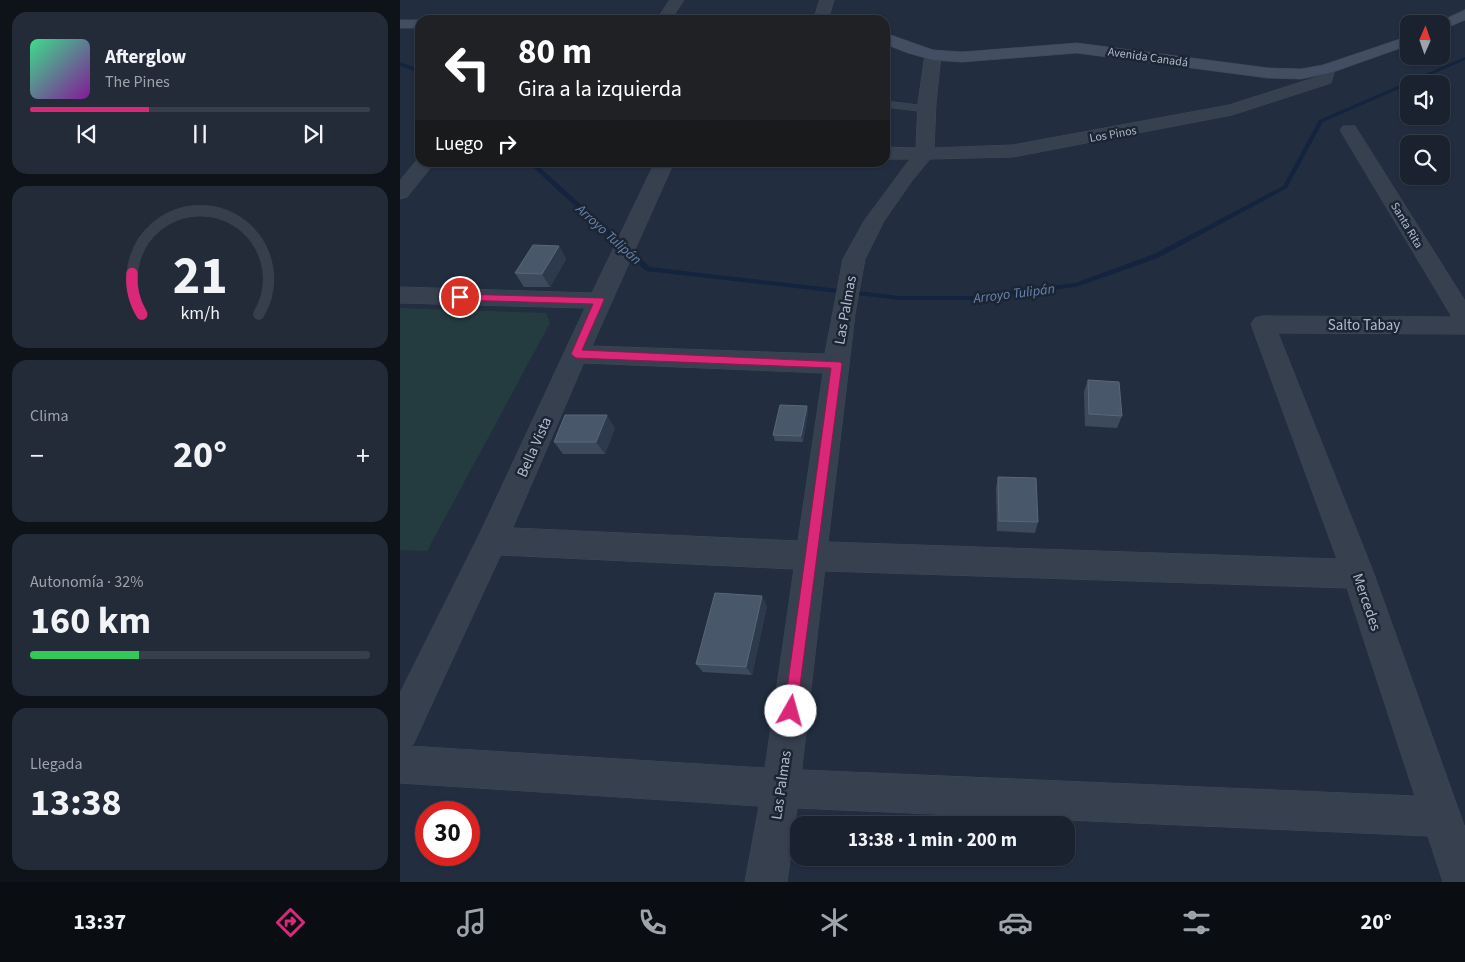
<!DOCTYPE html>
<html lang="es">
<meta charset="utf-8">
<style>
:root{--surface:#1a2230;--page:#232a38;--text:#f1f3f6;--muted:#9fa4ab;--line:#383f4c;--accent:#db2777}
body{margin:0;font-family:"Source Sans 3",sans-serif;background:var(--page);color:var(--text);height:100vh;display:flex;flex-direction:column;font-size:19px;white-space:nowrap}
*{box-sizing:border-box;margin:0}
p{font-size:16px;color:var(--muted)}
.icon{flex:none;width:28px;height:28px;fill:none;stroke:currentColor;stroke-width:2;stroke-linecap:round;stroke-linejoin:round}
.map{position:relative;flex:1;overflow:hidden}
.drawer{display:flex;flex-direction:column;gap:12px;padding:12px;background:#0e131a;width:400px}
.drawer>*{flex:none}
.hud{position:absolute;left:15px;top:15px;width:475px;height:152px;border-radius:15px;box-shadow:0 1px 4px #0004,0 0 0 1px var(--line);background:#202124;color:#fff;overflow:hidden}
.needle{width:32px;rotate:2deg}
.fabs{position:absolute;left:1000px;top:15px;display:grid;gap:10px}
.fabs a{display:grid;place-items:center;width:50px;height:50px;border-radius:10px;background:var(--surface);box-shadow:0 1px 4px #0004,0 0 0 1px var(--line);font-size:25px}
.speed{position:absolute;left:15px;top:801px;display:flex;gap:10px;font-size:25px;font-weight:700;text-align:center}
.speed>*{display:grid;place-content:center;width:65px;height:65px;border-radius:50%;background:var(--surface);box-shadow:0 1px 4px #0004,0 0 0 1px var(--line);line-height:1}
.speed .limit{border:8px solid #d22;background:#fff;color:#111}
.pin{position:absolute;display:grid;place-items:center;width:42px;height:42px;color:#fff;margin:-21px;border:2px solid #fff;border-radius:50%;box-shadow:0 1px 5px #0007}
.me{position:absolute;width:55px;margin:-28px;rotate:7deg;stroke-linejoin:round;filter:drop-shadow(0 0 4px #0008)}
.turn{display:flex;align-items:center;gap:18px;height:105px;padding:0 20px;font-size:22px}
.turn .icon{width:65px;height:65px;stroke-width:2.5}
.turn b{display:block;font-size:35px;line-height:42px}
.then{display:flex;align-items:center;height:48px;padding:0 20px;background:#0003;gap:10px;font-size:19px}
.big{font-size:38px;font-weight:700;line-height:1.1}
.drawer .tile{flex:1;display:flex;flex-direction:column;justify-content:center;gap:8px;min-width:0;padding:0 18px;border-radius:15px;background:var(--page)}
.drawer .dial{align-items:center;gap:0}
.dial svg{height:130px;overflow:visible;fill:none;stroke:var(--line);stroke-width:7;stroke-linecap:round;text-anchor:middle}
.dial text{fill:var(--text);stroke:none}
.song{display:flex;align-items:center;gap:15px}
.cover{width:60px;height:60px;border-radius:8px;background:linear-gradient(135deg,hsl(150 70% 55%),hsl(290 70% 35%))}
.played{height:5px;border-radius:2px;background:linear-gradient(90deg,var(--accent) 35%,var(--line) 35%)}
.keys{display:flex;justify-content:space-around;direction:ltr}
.heat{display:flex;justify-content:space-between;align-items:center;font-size:28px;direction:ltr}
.charge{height:8px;border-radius:4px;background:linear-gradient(90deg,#34c759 32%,var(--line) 0)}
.trip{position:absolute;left:390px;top:816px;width:285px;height:50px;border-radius:15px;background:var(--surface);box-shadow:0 1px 4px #0004,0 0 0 1px var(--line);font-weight:700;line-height:50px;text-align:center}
.tab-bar{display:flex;height:80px;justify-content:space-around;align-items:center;background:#0a0e13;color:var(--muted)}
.tab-bar .icon{width:35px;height:35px}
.tab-bar .selected{color:var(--accent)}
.tab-bar b{font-size:22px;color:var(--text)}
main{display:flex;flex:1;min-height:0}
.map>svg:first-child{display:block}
.green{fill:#243c40}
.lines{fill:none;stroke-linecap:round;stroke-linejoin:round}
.stream{fill:#14243e;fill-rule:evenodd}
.service-casing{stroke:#3f4958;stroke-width:1}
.minor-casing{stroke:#3f4958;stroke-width:1}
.secondary-casing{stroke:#3f4958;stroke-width:1}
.service{fill:#36404f;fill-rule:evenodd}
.minor{fill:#36404f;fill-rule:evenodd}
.secondary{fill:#444e63;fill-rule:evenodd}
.wall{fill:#3d4a5e}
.shaded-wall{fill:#2d3a4d}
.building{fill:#49576a;stroke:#5a6679}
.route{fill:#db2777;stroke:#8e194d}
.labels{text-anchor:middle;stroke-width:5;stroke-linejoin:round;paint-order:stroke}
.far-street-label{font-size:12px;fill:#b2bbca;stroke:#1b2534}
.far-water-label{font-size:14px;font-style:italic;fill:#6883ac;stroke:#1b2534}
.street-label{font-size:15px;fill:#b2bbca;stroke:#1b2534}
</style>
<main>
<section class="drawer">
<div class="tile">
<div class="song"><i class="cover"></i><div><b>Afterglow</b><p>The Pines</p></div></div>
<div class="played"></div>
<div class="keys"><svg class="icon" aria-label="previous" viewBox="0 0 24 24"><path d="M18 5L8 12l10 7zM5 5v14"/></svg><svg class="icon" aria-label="pause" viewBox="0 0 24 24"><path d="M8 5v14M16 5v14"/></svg><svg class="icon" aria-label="next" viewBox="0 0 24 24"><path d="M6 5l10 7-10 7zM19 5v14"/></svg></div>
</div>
<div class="tile dial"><svg viewBox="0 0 100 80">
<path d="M14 69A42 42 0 1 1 86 69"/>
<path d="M14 69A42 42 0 0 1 8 44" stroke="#db2777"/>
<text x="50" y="56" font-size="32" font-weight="700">21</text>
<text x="50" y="72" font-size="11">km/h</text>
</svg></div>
<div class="tile"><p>Clima</p>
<div class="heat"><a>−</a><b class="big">20°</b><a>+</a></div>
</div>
<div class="tile"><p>Autonomía · 32%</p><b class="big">160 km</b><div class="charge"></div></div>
<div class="tile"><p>Llegada</p><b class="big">13:38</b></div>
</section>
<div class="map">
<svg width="1065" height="882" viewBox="0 0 1065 882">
<rect width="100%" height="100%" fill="#222e40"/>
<path class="green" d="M0,308L146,313L150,323L27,551L0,550Z"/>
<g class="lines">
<g class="stream">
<path d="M1065,57V60L923,122L887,188L758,258L676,287L571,300H500L246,271L127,162H134L250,267L500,296H571L675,283L754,254L883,186L919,120Z"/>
<path d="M0,62L20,69V73L0,66Z"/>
</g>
<defs>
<path id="service" d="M485,101L527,106L531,109L527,112L485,107Z"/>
<g id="minor">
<path d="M270,0H284L271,20H257Z"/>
<path d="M420,0H434L428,20H414Z"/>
<path d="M533,50L541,55L536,103L534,148L613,145L829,105L917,77L921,66H933L935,69L931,83L832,115L613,157L530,159L511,182L484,221L465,259L455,314L428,542L937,559L851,324L855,318L863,316L1052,317L940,130L943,126H955L1065,301V334L878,333L974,574L1065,828V882H1043L1028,836L397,808L387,882H345L359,806L0,783V693L81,531L185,308L0,303V287L192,293L255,162H274L192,346L425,354L443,259L464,221L510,159H485V147L516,148L518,103L525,55ZM184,363L423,373L398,541L113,528ZM101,555L394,569L365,768L8,746L13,744ZM425,571L947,588L1015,796L402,770Z"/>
<path d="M19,158L20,162H35L7,197L0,199V181Z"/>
</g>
<g id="secondary">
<path d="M1065,10V20L1041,30V24H1035Z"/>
<path d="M0,20H22L20,28H0Z"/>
<path d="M485,33L533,50L562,52L677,43L868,68L901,69L923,65L1009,36V45L933,72L901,79L868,78L677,53L562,62L533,60L508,53L485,44Z"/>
</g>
</defs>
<use href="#service" class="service-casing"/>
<use href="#minor" class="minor-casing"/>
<use href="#secondary" class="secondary-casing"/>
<use href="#service" class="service"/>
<use href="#minor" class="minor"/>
<use href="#secondary" class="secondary"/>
</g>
<g class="wall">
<path d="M159,246L166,259L150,287H124L115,273Z"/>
<path d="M688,380L722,416L717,428L685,426L684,392Z"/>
<path d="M407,406L408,412L403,442L375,441L373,435Z"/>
<path d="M215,428L205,454H163L154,442Z"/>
<path d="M598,477L638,522L635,533L597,531L596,488Z"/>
<path d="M367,606L352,675L303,672L296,664Z"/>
</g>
<g class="shaded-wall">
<path d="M159,246L166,259L150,287L142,274Z"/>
<path d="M407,406L408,412L403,442L401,436Z"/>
<path d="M207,415L215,428L205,454L196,442Z"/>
<path d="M362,596L367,606L352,675L346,667Z"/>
</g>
<g class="building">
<path d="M133,245L159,246L142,274L115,273Z"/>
<path d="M688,380L719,382L722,416L689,414Z"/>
<path d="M380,405L407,406L401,436L373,435Z"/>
<path d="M165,415H207L196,442H154Z"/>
<path d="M598,477L636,478L638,522L599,521Z"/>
<path d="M315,593L362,596L346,667L296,664Z"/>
</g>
<path class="route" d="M57,294L203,298L204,300L182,350L440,362L442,364L396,716L391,718L386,716L384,711L431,368L176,358L171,354L193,304L60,300L55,297Z"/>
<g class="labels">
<g class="far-street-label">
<text transform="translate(748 57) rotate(8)" y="4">Avenida Canadá</text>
<text transform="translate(713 134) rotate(-10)" y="4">Los Pinos</text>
<text transform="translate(1007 225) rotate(59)" y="4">Santa Rita</text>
</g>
<g class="far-water-label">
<text transform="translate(209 234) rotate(42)" y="5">Arroyo Tulipán</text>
<text transform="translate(614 293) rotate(-7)" y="5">Arroyo Tulipán</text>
</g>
<g class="street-label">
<text transform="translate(445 310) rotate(-80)" y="5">Las Palmas</text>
<text x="964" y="330">Salto Tabay</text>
<text transform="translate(134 447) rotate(-66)" y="5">Bella Vista</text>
<text transform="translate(967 602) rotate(71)" y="5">Mercedes</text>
<text transform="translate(381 785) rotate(-82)" y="5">Las Palmas</text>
</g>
</g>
</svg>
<div class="fabs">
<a><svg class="needle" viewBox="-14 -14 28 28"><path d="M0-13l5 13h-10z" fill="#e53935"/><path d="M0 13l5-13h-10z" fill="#9fa4ab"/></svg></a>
<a><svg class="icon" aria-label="sound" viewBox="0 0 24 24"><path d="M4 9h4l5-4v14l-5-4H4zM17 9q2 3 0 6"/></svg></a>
<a><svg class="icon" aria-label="search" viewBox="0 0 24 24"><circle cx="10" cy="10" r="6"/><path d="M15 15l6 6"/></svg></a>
</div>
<div class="speed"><div class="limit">30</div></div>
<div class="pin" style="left:60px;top:297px;background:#d93025"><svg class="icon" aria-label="arrive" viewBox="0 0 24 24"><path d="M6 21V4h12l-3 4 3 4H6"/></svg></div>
<svg class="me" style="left:391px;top:711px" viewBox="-20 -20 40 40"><circle r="19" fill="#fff"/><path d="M0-13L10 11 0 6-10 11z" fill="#db2777"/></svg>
<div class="trip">13:38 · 1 min · 200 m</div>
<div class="hud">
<div class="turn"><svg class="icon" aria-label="left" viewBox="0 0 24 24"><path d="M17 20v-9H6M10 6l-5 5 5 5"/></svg><div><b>80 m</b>Gira a la izquierda</div></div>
<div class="then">Luego<svg class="icon" aria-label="right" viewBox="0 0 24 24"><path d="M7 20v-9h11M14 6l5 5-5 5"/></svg></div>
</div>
</div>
</main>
<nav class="tab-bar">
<b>13:37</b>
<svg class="icon selected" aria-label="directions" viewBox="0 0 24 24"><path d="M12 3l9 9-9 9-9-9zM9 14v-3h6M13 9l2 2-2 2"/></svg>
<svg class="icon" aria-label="music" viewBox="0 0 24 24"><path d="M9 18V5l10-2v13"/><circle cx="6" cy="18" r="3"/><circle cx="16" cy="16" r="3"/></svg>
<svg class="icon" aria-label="phone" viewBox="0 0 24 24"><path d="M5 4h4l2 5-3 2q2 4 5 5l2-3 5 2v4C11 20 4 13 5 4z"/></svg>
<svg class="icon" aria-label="climate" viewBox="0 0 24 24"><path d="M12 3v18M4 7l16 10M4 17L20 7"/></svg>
<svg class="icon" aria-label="car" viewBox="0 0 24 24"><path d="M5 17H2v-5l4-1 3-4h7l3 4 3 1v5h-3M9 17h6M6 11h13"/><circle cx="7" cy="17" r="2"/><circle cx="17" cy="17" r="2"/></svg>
<svg class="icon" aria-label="filters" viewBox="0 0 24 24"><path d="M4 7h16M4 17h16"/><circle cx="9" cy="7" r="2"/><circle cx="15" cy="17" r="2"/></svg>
<b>20°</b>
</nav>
